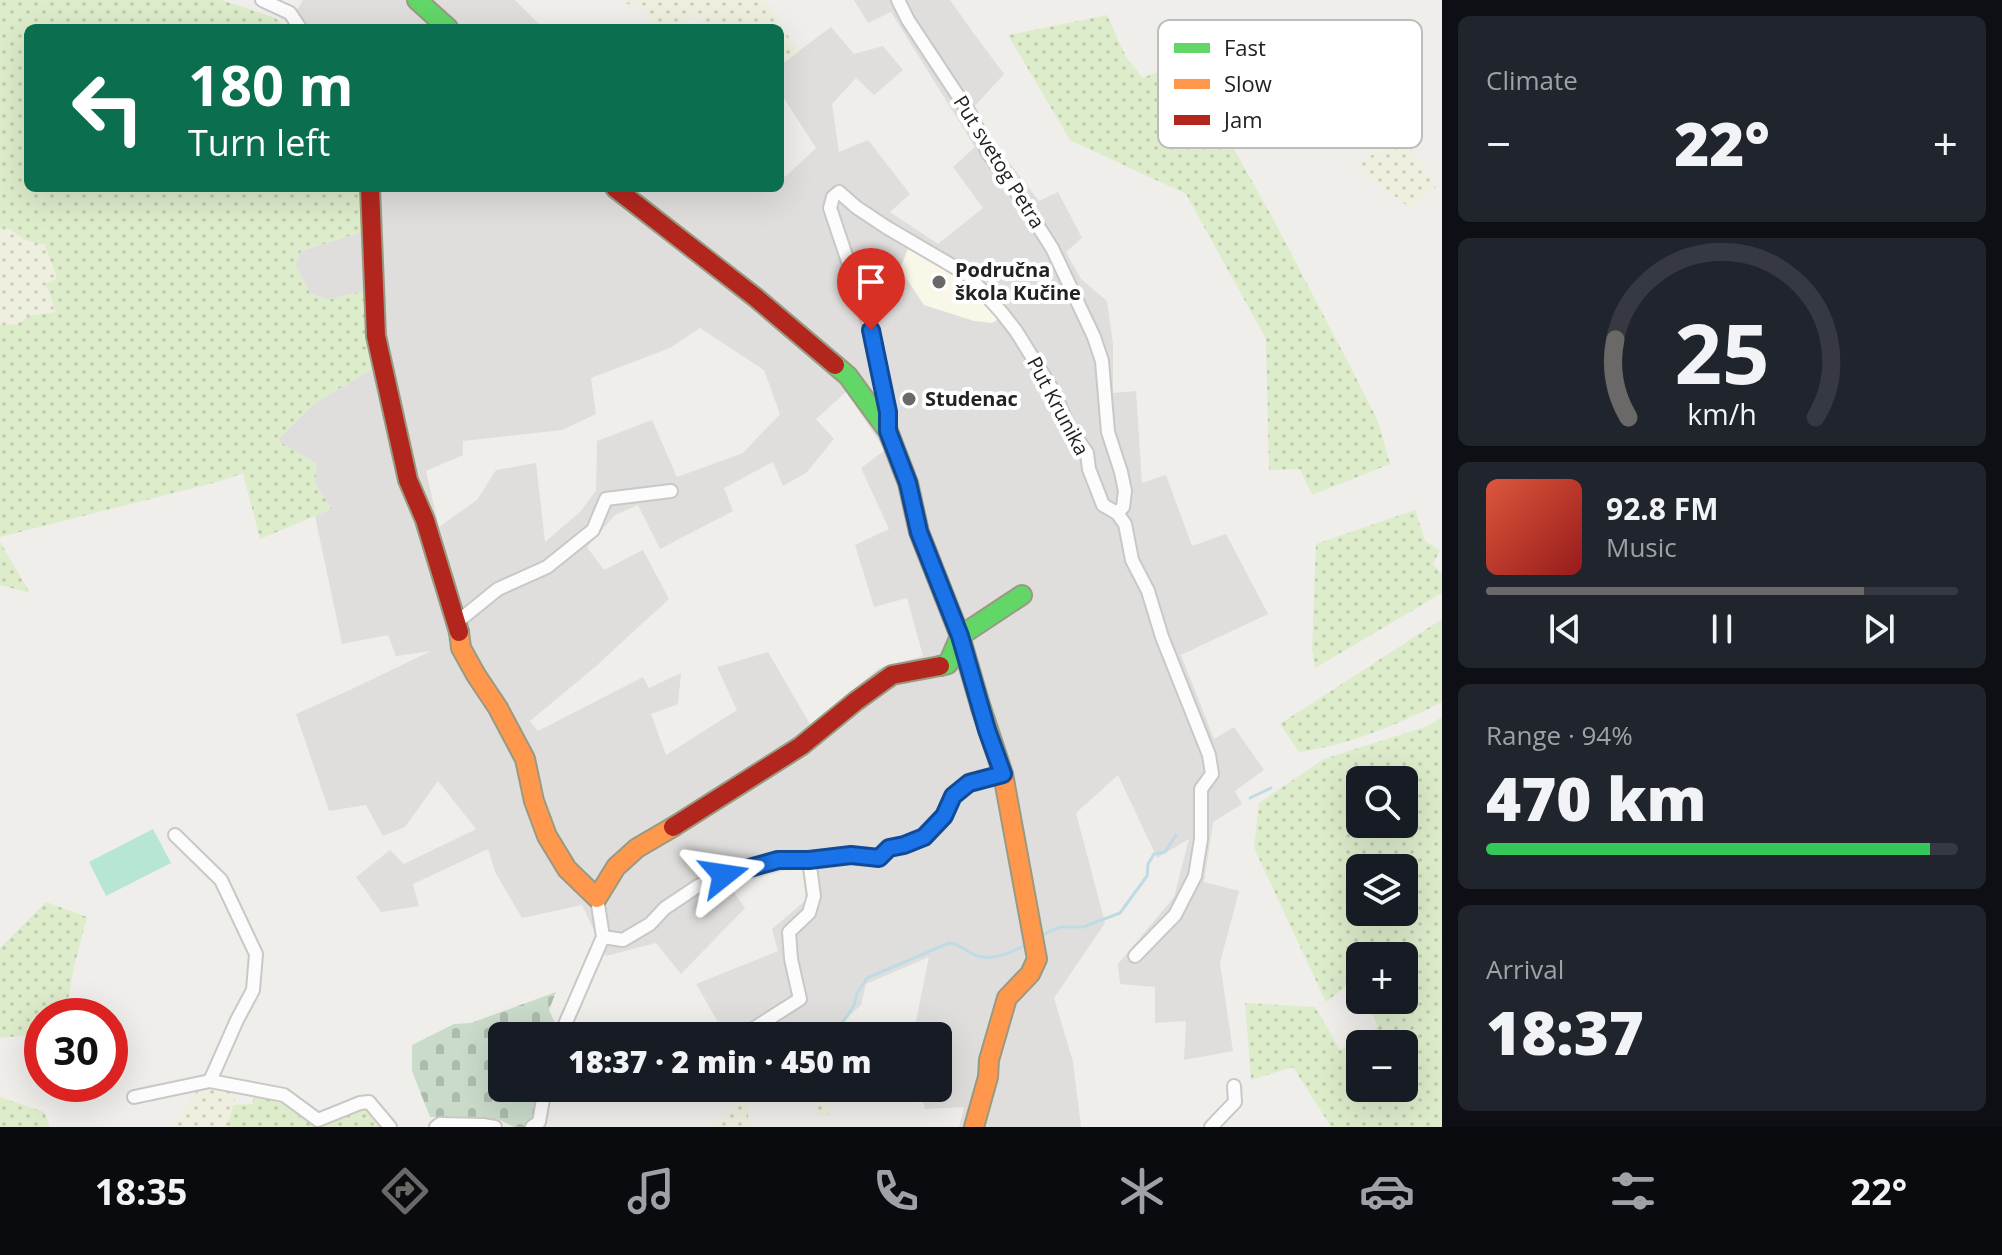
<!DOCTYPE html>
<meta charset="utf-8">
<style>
:root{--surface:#171b24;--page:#20242c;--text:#f1f3f6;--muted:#9ea1a6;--line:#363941;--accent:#6a6968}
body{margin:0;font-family:"Open Sans",sans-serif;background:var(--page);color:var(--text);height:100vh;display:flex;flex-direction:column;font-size:30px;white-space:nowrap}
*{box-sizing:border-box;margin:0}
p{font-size:26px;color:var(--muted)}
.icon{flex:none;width:44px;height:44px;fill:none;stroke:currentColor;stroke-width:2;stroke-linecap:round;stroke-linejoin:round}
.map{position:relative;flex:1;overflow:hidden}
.drawer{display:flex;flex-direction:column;gap:16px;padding:16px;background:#0d0f14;width:560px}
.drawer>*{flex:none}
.hud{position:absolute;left:24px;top:24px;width:760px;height:168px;border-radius:12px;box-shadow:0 8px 32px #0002;background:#0b6e4f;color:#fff;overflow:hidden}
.controls{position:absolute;left:1346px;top:766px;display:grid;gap:16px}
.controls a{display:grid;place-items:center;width:72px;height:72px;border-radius:12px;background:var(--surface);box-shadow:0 8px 32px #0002;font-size:40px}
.speed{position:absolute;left:24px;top:998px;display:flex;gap:16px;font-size:40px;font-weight:700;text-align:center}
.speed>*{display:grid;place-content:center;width:104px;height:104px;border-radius:50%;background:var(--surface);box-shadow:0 8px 32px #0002;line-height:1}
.speed .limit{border:12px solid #d22;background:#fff;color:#111}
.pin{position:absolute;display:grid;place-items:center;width:68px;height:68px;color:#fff;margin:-82px -34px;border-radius:50% 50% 50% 0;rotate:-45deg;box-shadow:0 0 8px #0007}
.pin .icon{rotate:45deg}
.me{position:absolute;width:88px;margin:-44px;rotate:75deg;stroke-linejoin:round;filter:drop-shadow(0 0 6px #0008)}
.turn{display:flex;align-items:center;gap:28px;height:168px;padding:0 32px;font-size:36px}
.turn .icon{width:104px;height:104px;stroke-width:2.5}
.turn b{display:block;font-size:56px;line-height:68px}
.big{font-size:60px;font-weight:800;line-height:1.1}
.drawer .card{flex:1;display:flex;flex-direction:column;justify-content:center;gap:12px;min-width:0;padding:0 28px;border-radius:12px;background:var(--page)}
.drawer .dial{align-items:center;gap:0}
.dial svg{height:208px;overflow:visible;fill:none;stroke:var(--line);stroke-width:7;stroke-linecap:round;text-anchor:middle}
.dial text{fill:var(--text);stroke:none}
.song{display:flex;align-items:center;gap:24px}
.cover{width:96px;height:96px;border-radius:12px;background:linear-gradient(135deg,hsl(10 70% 55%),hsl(0 70% 35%))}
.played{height:8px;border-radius:4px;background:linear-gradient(90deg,var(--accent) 80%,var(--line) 80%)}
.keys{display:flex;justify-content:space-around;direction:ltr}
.heat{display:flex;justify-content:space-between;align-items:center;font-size:44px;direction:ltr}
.charge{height:12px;border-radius:6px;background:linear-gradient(90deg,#34c759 94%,var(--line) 0)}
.trip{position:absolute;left:488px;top:1022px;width:464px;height:80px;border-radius:12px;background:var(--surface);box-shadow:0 8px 32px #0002;font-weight:800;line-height:80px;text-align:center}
.dock{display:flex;height:128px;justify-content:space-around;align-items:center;background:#090b0e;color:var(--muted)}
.dock .icon{width:56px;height:56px}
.dock .on{color:var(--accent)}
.dock b{font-size:36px;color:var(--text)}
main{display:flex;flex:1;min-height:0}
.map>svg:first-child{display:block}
.residential{fill:#dfdedc;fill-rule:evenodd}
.education{fill:#f8f7e8}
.farmland{fill:url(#farmland-dots)}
.grass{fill:url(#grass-dots);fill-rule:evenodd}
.cemetery{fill:url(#cemetery-stones)}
.pitch{fill:#b7e6d2}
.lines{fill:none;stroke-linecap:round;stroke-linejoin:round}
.stream{stroke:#bfdbe3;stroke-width:3}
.street-casing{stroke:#c9c8c7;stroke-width:16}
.fast-casing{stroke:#999a82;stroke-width:22}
.slow-casing{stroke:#999a82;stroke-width:22}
.jam-casing{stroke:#999a82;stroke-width:22}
.street{stroke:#fdfcfc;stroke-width:12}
.fast{stroke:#63d668;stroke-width:18}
.slow{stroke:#ff974d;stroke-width:18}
.jam{stroke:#b3261e;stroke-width:18}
.route-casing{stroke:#114b97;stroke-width:20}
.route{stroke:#1a73e8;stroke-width:14}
.poi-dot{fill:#6a6968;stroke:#fff;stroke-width:3}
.labels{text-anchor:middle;stroke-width:8;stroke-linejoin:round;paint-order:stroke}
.street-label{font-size:20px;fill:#222;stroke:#fff}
.poi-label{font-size:20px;font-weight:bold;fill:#222;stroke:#fff;text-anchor:start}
.key{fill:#fff;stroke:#bdbdbd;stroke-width:2}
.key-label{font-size:22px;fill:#222}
</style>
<main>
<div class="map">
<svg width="1442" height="1127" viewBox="0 0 1442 1127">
<defs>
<pattern id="farmland-dots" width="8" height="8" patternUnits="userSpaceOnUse" patternTransform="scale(2)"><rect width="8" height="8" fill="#efefdf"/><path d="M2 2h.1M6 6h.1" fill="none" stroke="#cdcdbf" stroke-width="1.8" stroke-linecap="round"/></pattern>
<pattern id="grass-dots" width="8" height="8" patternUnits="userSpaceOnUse" patternTransform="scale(2)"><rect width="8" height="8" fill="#ddeccb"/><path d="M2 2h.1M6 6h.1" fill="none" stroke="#bdcaae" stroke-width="1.8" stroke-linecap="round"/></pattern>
<pattern id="cemetery-stones" width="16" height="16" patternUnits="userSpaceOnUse" patternTransform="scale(2)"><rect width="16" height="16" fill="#cadbca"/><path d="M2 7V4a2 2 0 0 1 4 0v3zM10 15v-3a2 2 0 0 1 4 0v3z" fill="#adbcad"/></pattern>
</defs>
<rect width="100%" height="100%" fill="#f0eeeb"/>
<g class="residential">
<path d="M303,0H515L543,28H287Z"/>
<path d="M854,0H950L972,31L1004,74L974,107L992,140L1039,201L1058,192L1082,238L1066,252L1081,279L1107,301L1113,344V393L1136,391L1142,483L1166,475L1192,546L1226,534L1268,614L1181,655L1214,739L1234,727L1264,770L1235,791L1242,804L1213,822L1204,882L1239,891L1220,963L1233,1051L1184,1060L1186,1021L1155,1023V987L1120,984L1118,964L1174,897L1189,839L1157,858L1118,775L1076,813L1105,923L1054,998L1073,1062L1081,1127H959L964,1107L925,1109L919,1088H938V1036H913L929,957L866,984L861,1005L827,1036H726L696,984L778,951L772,929L806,900L802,866L729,885L745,908L681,974L656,943L606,956L582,905L522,918L495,872L488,849L413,884L419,906L381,912L356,877L390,850L404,864L476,829L438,781L405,827L383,836L366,805L329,811L296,714L352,689L431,651L396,656L388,635L342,644L315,516L331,508L315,484L276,441L313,404L374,368L366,290L328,300L310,293L295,265L301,251L361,232L360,188H780V172L785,177L816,148L780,92V65L831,27L854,54L883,46L903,70L874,95L856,78L832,104L839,152L868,140L910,194L890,212L938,244L983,208L953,167L975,147L891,12L868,23ZM700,328L764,370L780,414L743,453L677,477L652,420L597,441L596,490L581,511L545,542L536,463L496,470L477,500L439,527L426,471L463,455V441L562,430L596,414L591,378L670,348ZM846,392L885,450L861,468L889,529L855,545L874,607L907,598L923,656L879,668L811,726L768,652L717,667L737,710L666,755L651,714L678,704L681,673L649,688L643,677L538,731L530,721L595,667L669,599L643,550L604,570L587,547L615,515L638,505L660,549L733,511L724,488L773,462L783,486L806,473L834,439L816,419Z"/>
</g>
<path class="education" d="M909,246L960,274L1000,318L992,323L974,321L924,305L900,269Z"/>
<g class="farmland">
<path d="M627,0H764L799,52L780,65V28H709L700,13L677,28H657L642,7L624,3Z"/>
<path d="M1404,137L1436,187L1410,208L1354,165Z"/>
<path d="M6,227L25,240L45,244L58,278L46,284L57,312L28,316L20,324L0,325V229Z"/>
<path d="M202,1086L220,1087L237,1091L228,1127H168L180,1116L191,1098Z"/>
<path d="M808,1088H826L831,1114L819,1117Z"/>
<path d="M747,1097L749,1127H710Z"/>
</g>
<g class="grass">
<path d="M0,0H222L275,18L287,28H28V188H360L361,232L301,251L295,265L310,293L328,300L366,290L374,368L313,404L277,440L317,464L315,484L332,509L260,539L243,473L221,481L0,537V325L19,324L28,316L56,312L46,284L57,278L45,245L25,240L6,227L0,229Z"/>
<path d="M1107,15L1126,57L1143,78L1184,60L1271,215L1351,368L1378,421L1390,464L1312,495L1300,469L1269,470L1266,339L1186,194L1070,140L1008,35Z"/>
<path d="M1415,510L1425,541L1440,550L1433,564L1442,574V593L1315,668L1312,649L1316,544Z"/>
<path d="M0,542L30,593L0,585Z"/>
<path d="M1442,619V702C1397,725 1348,745 1299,752L1280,724Z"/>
<path d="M1442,717V1127H1331L1293,1067L1251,1080L1245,1003L1315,1007L1340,1050L1378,1027L1366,1000H1404V956H1360V986L1356,978L1326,1002L1254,848L1259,803L1324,759L1428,726ZM1404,780V824H1360V780ZM1404,868V912H1360V868ZM1404,1044V1088H1360V1044Z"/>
<path d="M46,902L87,917L74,967L65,1016H42V1034L0,1038V948Z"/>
<path d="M260,1092L288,1103L301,1118L324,1124L359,1106L369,1107L385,1127H228L233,1105L252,1104L254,1097Z"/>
<path d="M0,1097L44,1112L50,1127H0Z"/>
</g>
<path class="cemetery" d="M556,992L549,1010L555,1023L551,1036H502V1088H540L534,1121L527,1127H514L498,1119L430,1117L412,1071V1045L454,1024L471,1023Z"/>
<path class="pitch" d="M153,829L171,863L106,896L89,862Z"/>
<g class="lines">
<g class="stream">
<path d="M1250,798L1271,788"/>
<path d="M1042,936L1050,931L1061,927H1083L1120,913L1147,876L1148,864L1154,854L1165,852L1176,835"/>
<path d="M829,1036L839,1027L848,1015L854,1005L857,993L867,978L949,943C961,944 967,953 978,956C995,961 1012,952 1027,944"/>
<path d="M732,1100L749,1093L753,1088"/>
</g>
<defs>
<g id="street">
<path d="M262,0L290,13L300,28"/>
<path d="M898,0L908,20L972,117L988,153L1013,187L1052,248L1094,337L1102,361L1108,432L1121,472L1125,491L1123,507L1117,513"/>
<path d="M888,431V412L871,330L830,208L833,197L839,192L856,207L886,227L968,275L1002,313L1016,331L1052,389L1069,427L1087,453L1089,469L1103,505L1117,513L1125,524L1132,560L1148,591L1162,637L1209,755L1212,774L1201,789V839L1195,876L1175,915L1135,956"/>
<path d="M456,623L498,589L547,567L593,530L606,499L671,491"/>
<path d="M175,835L221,880L256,954L253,990L237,1020L210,1081"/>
<path d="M603,937L623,940L650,924L665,908L698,886L724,875L778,860H809L851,855L879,858L889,848L904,845L924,837L944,816L953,796L969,783L1003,774"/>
<path d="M745,1034L800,999L791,959L789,932L809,913L814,896L809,860"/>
<path d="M560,1036L603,937L597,898"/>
<path d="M134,1097L210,1081L284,1095L318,1120L360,1103L369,1102L390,1127"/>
<path d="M436,1127L440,1124L483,1125L495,1127"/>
<path d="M532,1127L539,1122L545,1088"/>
<path d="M1211,1127L1235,1102L1234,1086"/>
</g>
<g id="fast">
<path d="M417,0L448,28"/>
<path d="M835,365L848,376L888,431L908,483L919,532L960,636L981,708"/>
<path d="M940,666L948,664L960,636L1022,595"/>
</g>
<g id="slow">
<path d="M459,632L461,648L476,675L498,708L525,759L534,801L547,836L567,869L597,898L616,867L637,848L673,827"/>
<path d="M974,1127L988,1077L989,1060L1007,998L1030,974L1037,959L1003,774L981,708"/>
</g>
<g id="jam">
<path d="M370,188L376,336L408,480L425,520L459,632"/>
<path d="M615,188L755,297L835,365"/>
<path d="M673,827L801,746L856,701L892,675L940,666"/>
</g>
</defs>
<use href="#street" class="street-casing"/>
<use href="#fast" class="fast-casing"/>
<use href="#slow" class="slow-casing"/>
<use href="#jam" class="jam-casing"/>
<use href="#street" class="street"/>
<use href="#fast" class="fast"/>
<use href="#slow" class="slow"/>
<use href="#jam" class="jam"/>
</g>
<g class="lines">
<defs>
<path id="route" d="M724,875L778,860H809L851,855L879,858L889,848L904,845L924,837L944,816L953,796L969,783L1003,774L987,730L960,636L919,532L908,483L888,431V412L871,330"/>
</defs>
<use href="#route" class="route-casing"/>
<use href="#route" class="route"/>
</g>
<g class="poi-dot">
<circle cx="939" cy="282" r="8"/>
<circle cx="909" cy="399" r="8"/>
</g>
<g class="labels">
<g class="street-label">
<text transform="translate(999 162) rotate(58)" y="7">Put svetog Petra</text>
<text transform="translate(1058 406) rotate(62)" y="7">Put Krunika</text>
</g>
<g class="poi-label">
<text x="955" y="277">Područna<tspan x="955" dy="23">škola Kučine</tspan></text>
<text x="925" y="406">Studenac</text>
</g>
</g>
<rect x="1158" y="20" width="264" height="128" rx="12" class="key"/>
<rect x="1174" y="43" width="36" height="10" fill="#63d668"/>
<rect x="1174" y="79" width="36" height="10" fill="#ff974d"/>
<rect x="1174" y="115" width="36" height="10" fill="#b3261e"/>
<g class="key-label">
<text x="1224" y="56">Fast</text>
<text x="1224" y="92">Slow</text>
<text x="1224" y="128">Jam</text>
</g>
</svg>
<div class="controls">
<a><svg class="icon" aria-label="search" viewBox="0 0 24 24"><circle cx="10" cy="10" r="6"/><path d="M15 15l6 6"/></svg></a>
<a><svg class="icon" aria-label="layers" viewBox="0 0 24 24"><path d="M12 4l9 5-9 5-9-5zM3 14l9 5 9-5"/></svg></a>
<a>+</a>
<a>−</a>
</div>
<div class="speed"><div class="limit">30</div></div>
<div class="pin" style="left:871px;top:330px;background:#d93025"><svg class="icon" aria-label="arrive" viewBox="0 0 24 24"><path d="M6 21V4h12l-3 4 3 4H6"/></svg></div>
<svg class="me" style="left:724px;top:875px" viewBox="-20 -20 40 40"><path d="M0-17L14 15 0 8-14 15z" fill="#1a73e8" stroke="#fff" stroke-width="4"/></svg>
<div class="trip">18:37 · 2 min · 450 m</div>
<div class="hud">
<div class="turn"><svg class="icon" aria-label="left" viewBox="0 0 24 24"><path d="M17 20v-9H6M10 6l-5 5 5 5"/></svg><div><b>180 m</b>Turn left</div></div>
</div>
</div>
<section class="drawer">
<div class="card"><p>Climate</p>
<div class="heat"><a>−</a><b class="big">22°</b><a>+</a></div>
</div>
<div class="card dial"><svg viewBox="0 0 100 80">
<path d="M14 69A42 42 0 1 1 86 69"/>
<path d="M14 69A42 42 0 0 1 9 39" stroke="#6a6968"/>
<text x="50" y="56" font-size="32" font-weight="700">25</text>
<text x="50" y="72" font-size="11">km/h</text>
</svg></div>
<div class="card">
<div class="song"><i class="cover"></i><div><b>92.8 FM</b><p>Music</p></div></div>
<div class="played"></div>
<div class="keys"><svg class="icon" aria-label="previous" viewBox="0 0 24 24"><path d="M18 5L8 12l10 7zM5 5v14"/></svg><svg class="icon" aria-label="pause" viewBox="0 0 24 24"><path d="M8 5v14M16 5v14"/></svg><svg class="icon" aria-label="next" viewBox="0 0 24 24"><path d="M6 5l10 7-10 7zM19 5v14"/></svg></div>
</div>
<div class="card"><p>Range · 94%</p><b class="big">470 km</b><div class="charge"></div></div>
<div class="card"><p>Arrival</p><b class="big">18:37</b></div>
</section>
</main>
<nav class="dock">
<b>18:35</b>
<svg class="icon on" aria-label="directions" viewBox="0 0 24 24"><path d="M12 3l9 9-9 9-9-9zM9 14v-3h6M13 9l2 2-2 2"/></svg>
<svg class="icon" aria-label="music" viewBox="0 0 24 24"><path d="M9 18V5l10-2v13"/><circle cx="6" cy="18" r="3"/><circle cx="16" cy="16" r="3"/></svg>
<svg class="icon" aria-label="phone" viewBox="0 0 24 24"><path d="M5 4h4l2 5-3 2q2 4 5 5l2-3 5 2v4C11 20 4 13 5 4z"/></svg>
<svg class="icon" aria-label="climate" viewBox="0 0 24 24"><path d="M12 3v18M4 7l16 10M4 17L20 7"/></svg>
<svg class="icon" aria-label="car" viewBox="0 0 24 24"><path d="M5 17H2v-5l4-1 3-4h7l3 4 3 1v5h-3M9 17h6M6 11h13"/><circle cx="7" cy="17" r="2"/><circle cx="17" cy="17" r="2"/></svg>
<svg class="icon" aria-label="filters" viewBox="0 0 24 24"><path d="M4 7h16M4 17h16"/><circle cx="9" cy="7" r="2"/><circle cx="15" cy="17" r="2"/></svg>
<b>22°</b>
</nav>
